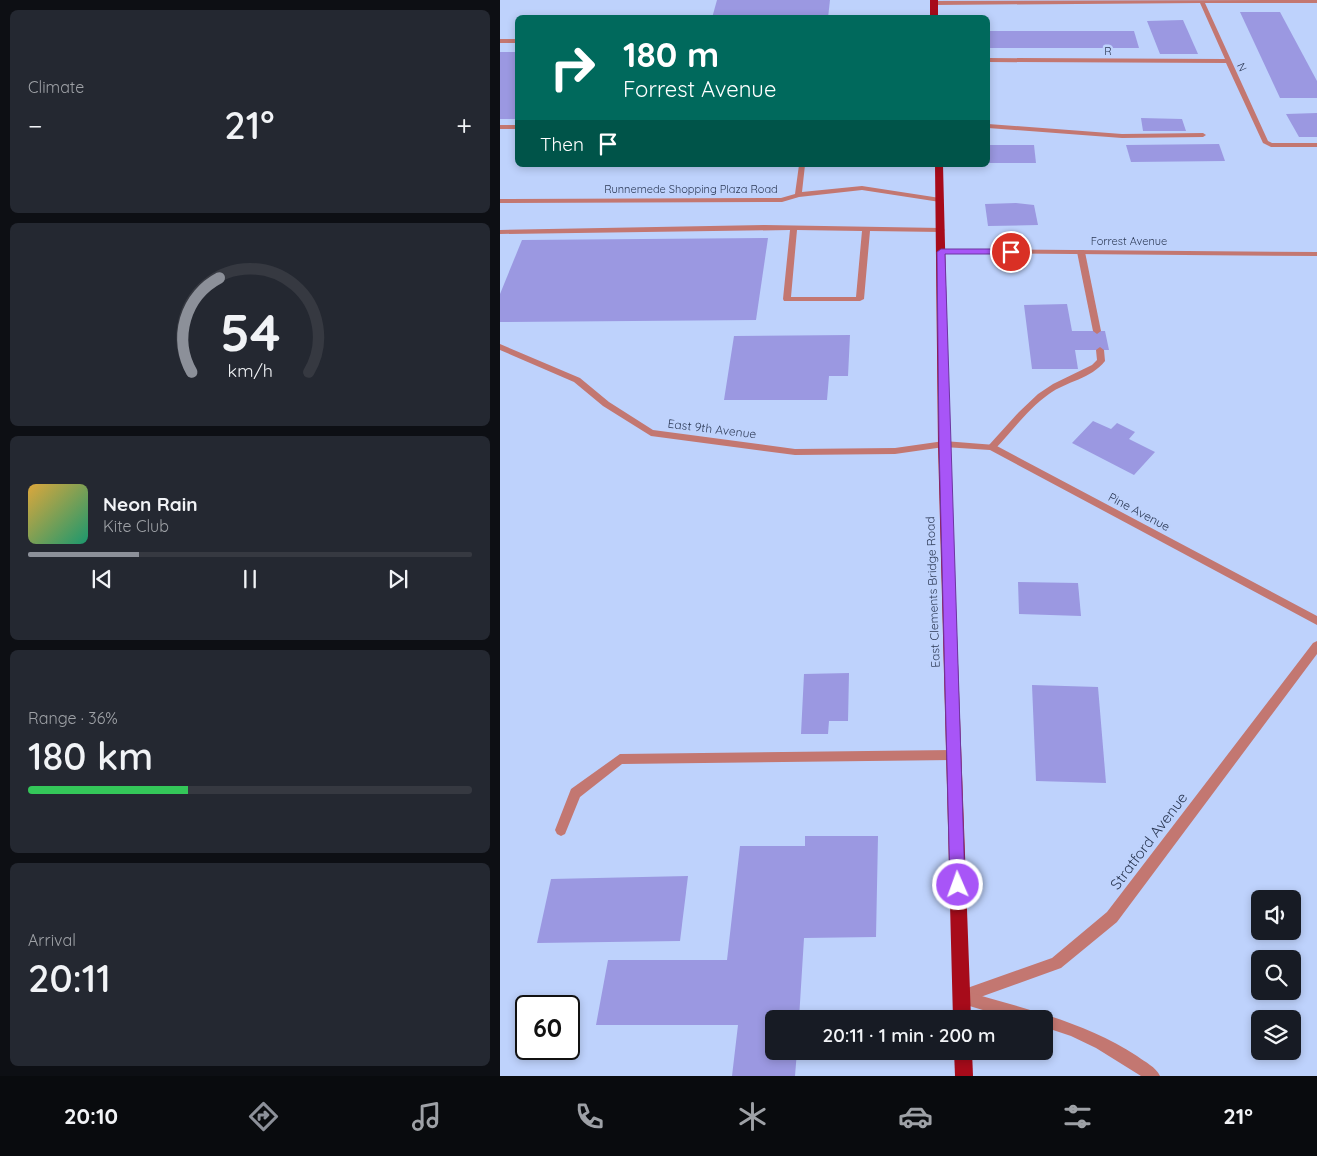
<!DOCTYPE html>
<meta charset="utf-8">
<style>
:root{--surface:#171b24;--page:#242831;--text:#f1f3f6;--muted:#9ea1a6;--line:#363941;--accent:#8c9099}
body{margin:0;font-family:Quicksand,sans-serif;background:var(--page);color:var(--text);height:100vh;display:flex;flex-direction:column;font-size:19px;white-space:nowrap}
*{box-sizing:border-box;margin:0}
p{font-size:16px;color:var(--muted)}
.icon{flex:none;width:28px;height:28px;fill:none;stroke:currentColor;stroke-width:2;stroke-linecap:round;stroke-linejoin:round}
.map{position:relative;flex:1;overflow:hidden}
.sheet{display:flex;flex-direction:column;gap:10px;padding:10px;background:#0d0f14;width:500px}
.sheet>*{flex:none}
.top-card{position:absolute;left:15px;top:15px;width:475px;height:152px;border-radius:8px;box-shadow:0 2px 8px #0003;background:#00695c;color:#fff;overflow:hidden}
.tools{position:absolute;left:751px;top:890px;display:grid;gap:10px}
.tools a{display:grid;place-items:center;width:50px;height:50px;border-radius:8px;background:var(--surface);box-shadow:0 2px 8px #0003;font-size:25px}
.speed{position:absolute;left:15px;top:995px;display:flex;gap:10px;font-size:25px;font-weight:700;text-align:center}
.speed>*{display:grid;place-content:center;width:65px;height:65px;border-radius:50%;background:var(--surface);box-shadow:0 2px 8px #0003;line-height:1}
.speed .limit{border:2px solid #111;border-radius:8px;background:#fff;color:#111}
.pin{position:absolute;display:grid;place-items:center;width:42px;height:42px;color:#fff;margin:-21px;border:2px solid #fff;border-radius:50%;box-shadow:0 1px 5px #0007}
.me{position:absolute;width:55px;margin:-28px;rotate:358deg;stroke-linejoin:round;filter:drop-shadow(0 0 4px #0008)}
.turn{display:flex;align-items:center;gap:18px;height:105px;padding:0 25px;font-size:22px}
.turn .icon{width:65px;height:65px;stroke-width:2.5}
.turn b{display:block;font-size:35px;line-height:42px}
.then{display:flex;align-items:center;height:48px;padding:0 25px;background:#0003;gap:10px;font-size:19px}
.big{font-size:38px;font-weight:600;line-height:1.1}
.sheet .card{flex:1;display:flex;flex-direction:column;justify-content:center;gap:8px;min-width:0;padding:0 18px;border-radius:8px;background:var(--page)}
.sheet .dial{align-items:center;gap:0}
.dial svg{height:130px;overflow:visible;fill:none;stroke:var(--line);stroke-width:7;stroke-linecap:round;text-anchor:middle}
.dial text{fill:var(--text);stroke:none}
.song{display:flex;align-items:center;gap:15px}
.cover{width:60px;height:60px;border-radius:8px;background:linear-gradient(135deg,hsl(40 70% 55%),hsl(160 70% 35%))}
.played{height:5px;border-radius:2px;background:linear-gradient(90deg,var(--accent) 25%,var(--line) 25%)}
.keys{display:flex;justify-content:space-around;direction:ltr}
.heat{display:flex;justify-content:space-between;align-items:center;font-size:28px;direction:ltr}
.charge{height:8px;border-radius:4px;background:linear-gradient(90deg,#34c759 36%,var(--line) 0)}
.trip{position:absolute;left:265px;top:1010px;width:288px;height:50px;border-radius:8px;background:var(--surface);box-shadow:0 2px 8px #0003;font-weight:600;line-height:50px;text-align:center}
.tab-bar{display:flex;height:80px;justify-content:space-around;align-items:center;background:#090b0e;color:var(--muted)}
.tab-bar .icon{width:35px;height:35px}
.tab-bar .selected{color:var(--accent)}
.tab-bar b{font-size:22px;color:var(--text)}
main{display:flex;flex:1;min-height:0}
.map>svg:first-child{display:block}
.building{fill:#9b98e1}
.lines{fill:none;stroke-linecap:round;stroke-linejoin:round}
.service{fill:#c37771;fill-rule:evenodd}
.minor{fill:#c37771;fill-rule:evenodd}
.tertiary{fill:#c37771;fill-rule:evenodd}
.primary{fill:#a70b1a;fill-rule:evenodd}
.route{fill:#a855f7;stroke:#6d37a1}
.labels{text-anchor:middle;stroke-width:5;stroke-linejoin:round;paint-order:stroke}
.far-street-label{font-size:11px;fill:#2d3a56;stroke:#bed2fc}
.street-label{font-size:12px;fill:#2d3a56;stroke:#bed2fc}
.near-street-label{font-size:15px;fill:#2d3a56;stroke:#bed2fc}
</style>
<main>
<section class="sheet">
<div class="card"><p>Climate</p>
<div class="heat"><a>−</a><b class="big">21°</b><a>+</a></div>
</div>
<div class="card dial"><svg viewBox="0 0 100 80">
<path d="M14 69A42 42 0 1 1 86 69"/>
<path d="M14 69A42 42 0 0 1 31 11" stroke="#8c9099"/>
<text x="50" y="56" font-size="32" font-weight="700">54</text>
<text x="50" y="72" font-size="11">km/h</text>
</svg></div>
<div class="card">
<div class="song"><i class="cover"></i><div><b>Neon Rain</b><p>Kite Club</p></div></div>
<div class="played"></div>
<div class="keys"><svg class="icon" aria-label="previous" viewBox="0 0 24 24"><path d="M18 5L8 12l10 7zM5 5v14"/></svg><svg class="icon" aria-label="pause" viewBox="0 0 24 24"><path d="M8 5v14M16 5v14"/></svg><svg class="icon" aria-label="next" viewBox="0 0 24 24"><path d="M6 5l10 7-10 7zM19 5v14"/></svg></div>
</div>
<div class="card"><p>Range · 36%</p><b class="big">180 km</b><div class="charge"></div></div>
<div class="card"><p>Arrival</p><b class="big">20:11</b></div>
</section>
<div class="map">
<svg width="817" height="1076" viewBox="0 0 817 1076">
<rect width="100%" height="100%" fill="#bed2fc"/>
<g class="building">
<path d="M217,0H330L328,18H212Z"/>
<path d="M740,12H780L817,81V98H780Z"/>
<path d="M683,20L698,54H660L647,21Z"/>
<path d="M488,31H634L639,48H488Z"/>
<rect x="0" y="52" width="18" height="67"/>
<path d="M817,113V137H799L786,114Z"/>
<path d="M641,118L682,119L686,131H643Z"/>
<path d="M719,144L725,161L631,162L626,145Z"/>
<path d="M488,145H534L536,163H488Z"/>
<path d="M516,203L534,205L538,225L488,226L485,204Z"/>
<path d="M268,238L256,320L0,322V294L22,240Z"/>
<path d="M567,304L572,331H605L609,350H575L578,369H532L524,305Z"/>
<path d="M350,335L348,376H329L327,400H224L234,336Z"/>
<path d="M593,421L611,429L617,423L635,432L629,439L655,452L634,475L572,443Z"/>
<path d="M518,582L578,583L581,616L519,614Z"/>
<path d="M349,673L348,721H329L328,734H301L304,674Z"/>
<path d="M532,685L598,687L606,783L536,781Z"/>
<path d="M305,836H378L376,937L304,938L299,1019H274V1051H297L295,1076H232L238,1025H96L108,960H227L240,846H305Z"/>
<path d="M188,876L180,941L37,943L51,879Z"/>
</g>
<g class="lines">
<g class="service">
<rect x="0" y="39" width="18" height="4"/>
<path d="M488,124L622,134L703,133L706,135L703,137L622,138L488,128Z"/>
<rect x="0" y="125" width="18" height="4"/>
<path d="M299,165H305L302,192L362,186L440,198L444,200L440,202L362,190L299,197L282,202L0,203V199L281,198L295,194Z"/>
<path d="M265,225L441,228L445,230L441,232L370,231L364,299L360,301H284L283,299L290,230L0,234V230ZM297,230L362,231L356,297H291Z"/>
<path d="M578,250H584L585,252L601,331L597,334L593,331L577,252Z"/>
<path d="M600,347L604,350L605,361C591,379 567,381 549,394C528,409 513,430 495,449H489L487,447L489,445L519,412L538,394L553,384L592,365L597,360L596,350Z"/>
<path d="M453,750L457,751L459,755L457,759L453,760L122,764L80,797L65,834L61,836L57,834L55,830L71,789L120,754Z"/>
</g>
<g class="minor">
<path d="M817,0V3H705L768,141L772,143H817V147H771L763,143L726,63L488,62V58L725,59L700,3L434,5L431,3L434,1Z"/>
<path d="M438,249L817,252V256L441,253H438Z"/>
<path d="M0,344L80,378L109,402L153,430L295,449L395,448L444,441L495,445L817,616V625L490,450L444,447L395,454L295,455L151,436L103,406L74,382L0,350Z"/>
<path d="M817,641V654L617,922L561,968L461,1004L456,1002L454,997L456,992L552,958L607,912L813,643Z"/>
</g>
<path class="tertiary" d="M461,990C522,1008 583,1021 637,1056C645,1062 656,1067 660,1076H641L596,1048L571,1036L544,1027V1019H513L456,1002L454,997L456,992Z"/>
<g class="primary">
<rect x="430" y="0" width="8" height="18"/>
<path d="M435,165H443L450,444L471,1019H453L438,444Z"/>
<path d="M454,1051H472L473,1076H455Z"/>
</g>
</g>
<path class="route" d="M511,249L515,252L514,254H445L465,885L463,890L458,893L452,890L450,885L439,444L437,252L441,249Z"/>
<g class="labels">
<g class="far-street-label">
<text x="608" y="55">R</text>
<text transform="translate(742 67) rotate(66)" y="4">N</text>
<text x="191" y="193">Runnemede Shopping Plaza Road</text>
<text x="629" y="245">Forrest Avenue</text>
</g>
<g class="street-label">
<text transform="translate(212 429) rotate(7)" y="4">East 9th Avenue</text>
<text transform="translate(639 512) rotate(28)" y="4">Pine Avenue</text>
<text transform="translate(433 592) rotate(-92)" y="4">East Clements Bridge Road</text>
</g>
<g class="near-street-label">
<text transform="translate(649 841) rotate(-53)" y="5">Stratford Avenue</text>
</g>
</g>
</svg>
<div class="tools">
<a><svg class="icon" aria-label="sound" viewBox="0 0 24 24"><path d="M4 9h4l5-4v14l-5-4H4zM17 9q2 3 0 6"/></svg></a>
<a><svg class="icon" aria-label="search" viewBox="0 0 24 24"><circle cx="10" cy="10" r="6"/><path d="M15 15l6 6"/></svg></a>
<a><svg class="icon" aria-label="layers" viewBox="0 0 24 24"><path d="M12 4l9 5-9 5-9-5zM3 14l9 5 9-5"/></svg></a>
</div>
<div class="speed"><div class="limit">60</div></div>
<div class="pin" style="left:511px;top:252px;background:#d93025"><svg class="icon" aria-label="arrive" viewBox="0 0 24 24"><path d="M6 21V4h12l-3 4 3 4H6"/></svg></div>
<svg class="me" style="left:458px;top:885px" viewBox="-20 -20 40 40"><circle r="17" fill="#a855f7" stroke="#fff" stroke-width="3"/><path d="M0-11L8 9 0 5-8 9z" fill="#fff"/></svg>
<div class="trip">20:11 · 1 min · 200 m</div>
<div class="top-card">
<div class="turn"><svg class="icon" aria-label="right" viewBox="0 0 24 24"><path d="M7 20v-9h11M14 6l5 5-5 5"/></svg><div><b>180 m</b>Forrest Avenue</div></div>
<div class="then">Then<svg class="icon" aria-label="arrive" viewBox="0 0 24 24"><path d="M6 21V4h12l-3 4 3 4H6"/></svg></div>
</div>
</div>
</main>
<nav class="tab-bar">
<b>20:10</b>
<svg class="icon selected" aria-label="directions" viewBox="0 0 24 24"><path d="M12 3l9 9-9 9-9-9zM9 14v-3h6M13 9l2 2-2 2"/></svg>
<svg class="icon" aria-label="music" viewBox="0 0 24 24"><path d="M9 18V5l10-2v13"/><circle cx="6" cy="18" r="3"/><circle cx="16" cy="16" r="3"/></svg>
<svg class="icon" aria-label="phone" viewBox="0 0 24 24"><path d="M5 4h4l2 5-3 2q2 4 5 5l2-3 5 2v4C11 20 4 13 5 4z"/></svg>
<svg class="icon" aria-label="climate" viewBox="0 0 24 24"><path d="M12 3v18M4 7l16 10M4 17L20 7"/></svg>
<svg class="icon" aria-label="car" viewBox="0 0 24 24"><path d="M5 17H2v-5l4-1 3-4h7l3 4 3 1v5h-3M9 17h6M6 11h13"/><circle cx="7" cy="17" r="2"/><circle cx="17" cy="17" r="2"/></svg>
<svg class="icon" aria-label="filters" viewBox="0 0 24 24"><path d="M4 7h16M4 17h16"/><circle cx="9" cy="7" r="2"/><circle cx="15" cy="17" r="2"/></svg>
<b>21°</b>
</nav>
